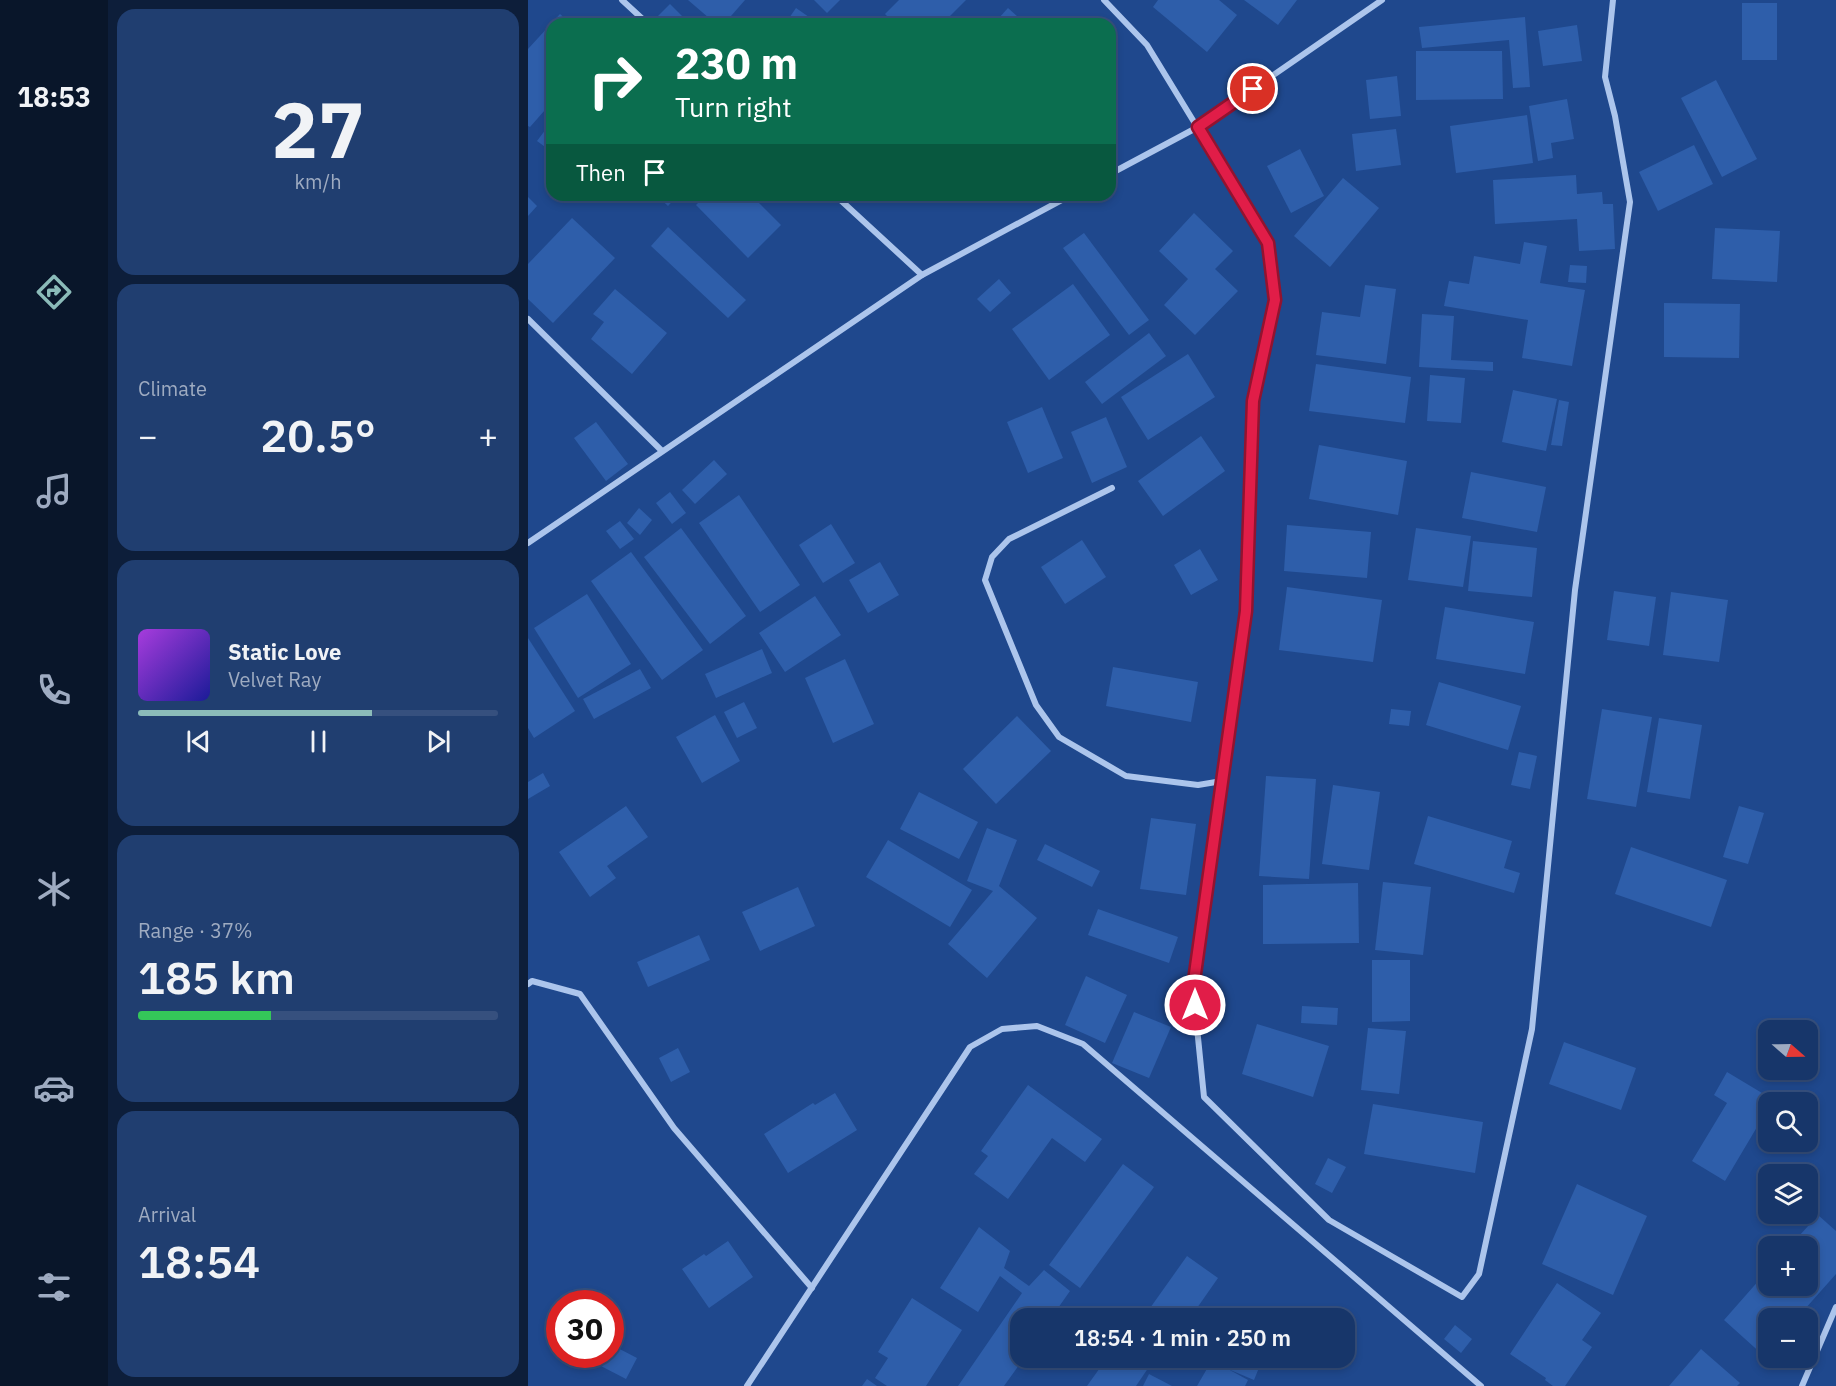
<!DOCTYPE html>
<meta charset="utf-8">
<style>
:root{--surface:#17366a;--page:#203e70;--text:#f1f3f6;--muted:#9eabc1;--line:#36507e;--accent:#8bbbb9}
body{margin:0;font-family:"IBM Plex Sans",sans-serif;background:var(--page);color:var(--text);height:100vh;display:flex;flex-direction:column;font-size:22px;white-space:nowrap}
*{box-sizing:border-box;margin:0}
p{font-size:20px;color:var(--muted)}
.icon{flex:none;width:33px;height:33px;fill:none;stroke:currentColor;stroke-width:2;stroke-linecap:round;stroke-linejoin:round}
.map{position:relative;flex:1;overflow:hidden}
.panel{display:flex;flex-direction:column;gap:9px;padding:9px;background:#0d1e3a;width:420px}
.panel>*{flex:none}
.hud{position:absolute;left:18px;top:18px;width:570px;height:183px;border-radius:18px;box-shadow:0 3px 9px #0003,0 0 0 2px var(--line);background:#0b6e4f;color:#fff;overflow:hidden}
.needle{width:39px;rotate:110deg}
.fabs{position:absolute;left:1230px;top:1020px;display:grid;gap:12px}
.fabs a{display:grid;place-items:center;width:60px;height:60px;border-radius:12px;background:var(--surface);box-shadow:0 3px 9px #0003,0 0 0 2px var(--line);font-size:30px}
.speed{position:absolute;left:18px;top:1290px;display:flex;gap:12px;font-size:30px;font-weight:700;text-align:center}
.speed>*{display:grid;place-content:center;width:78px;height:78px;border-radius:50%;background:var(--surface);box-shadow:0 3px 9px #0003,0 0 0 2px var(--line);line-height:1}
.speed .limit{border:9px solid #d22;background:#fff;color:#111}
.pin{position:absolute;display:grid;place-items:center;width:51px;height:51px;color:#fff;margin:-26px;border:3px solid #fff;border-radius:50%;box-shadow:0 2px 6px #0007}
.me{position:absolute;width:66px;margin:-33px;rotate:0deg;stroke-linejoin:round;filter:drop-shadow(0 0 4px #0008)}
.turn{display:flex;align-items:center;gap:21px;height:126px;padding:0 30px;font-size:27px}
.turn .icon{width:78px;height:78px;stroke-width:2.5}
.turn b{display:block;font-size:42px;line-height:51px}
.then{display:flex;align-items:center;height:57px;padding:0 30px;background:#0003;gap:12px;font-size:22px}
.big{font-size:45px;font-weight:600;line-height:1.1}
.panel .tile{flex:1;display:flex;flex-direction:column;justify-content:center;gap:9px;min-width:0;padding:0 21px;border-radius:18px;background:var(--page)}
.panel .dial{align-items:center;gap:0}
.dial b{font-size:78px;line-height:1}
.song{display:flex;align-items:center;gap:18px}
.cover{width:72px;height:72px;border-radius:9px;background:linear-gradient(135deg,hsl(280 70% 55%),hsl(240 70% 35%))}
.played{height:6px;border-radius:3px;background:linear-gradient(90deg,var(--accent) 65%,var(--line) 65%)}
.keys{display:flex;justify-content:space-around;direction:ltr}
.heat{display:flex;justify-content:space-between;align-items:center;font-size:33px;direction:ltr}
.charge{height:9px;border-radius:4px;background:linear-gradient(90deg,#34c759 37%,var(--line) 0)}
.trip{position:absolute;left:482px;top:1308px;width:345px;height:60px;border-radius:18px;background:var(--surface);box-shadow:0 3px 9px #0003,0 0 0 2px var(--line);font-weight:600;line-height:60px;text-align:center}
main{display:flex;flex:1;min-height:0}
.menu{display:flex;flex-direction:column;width:108px;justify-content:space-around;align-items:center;background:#09162a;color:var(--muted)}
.menu .icon{width:42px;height:42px}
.menu .on{color:var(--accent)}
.menu b{font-size:27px;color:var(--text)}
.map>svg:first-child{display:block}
.building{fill:#2e5eaa}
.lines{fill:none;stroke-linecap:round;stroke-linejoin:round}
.street{stroke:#acc5ec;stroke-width:6}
.route-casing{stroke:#92132f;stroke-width:15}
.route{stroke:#e11d48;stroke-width:10}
</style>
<main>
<nav class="menu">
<b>18:53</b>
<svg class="icon on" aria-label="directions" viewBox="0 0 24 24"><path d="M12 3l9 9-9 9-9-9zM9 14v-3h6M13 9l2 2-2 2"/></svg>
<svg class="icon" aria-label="music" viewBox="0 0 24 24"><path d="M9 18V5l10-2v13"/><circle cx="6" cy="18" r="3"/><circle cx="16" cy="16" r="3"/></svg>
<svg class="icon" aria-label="phone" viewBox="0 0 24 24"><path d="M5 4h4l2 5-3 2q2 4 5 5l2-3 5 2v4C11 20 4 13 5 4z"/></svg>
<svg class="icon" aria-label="climate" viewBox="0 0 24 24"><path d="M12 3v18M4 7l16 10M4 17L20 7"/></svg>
<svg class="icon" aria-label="car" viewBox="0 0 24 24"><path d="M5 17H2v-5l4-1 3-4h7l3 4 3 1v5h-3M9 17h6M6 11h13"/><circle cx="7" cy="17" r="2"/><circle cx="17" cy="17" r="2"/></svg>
<svg class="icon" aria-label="filters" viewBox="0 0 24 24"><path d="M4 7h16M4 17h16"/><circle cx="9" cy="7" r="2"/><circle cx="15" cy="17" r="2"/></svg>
</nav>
<section class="panel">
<div class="tile dial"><b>27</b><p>km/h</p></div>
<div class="tile"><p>Climate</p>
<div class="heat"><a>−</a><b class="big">20.5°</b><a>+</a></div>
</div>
<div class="tile">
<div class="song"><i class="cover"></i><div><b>Static Love</b><p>Velvet Ray</p></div></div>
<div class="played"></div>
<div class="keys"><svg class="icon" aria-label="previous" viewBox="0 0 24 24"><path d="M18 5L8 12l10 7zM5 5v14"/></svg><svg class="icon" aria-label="pause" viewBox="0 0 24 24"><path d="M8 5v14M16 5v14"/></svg><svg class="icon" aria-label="next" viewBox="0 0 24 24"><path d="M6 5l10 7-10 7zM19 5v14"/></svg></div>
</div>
<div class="tile"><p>Range · 37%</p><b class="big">185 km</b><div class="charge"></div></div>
<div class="tile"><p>Arrival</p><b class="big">18:54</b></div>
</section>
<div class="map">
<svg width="1308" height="1386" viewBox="0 0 1308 1386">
<rect width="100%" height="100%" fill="#1f488d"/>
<g class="building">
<path d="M160,0H217L196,24H188Z"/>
<path d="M286,0H312L299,13Z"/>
<path d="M371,0H438L414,24H367L357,14Z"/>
<path d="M630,0H691L709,15L679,52L625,7Z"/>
<path d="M716,0H769L750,25Z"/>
<rect x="1214" y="3" width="35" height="57"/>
<path d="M142,4L157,19L152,24H136L129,17Z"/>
<path d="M268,8L291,24H257Z"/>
<path d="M480,8L498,24H476L470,19Z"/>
<path d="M32,14L43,24H24V102L2,127L0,126V49Z"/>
<path d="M997,17L1002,87L985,88L981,40L894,48L891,27Z"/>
<path d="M1049,25L1054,61L1015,66L1010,31Z"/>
<path d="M888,51H974L975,99L888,100Z"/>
<path d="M582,58L589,63L582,72Z"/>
<path d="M869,76L873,116L842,119L838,80Z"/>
<path d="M1188,80L1229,159L1194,177L1153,98Z"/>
<path d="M1039,99L1046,139L1023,143L1025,158L1010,161L1001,106Z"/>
<path d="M999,115L1005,163L928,173L922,126Z"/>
<path d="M24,121V152L9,141Z"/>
<path d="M868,129L873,165L828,171L824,134Z"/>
<path d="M1166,145L1185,184L1130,211L1111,172Z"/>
<path d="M772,149L796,196L763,213L739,166Z"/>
<path d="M1048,175L1049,194L1074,192L1075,204H1085L1087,249L1051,251L1049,219L967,224L965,180Z"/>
<path d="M815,178L851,208L802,267L766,236Z"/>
<path d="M128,195H150L140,206Z"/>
<path d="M178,195H223L253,225L220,258L168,205Z"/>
<path d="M0,197L9,206L0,216Z"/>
<path d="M666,213L705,251L687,269L710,291L667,335L636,305L660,279L631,251Z"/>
<path d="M44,218L87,258L25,323L0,299V264Z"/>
<path d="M140,227L218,300L200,318L123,246Z"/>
<path d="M1187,228L1252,231L1249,282L1184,279Z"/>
<path d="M556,233L621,320L601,335L535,248Z"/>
<path d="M996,242L1019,246L1012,283L1057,290L1044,366L994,358L1000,320L916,306L921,281L941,284L946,256L992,264Z"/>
<path d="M1042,265L1059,266L1058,283L1040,282Z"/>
<path d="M471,279L483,293L462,312L449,299Z"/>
<path d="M545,284L582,335L521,380L484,329Z"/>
<path d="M837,285L868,289L858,364L788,355L794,312L832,317Z"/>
<path d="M87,289L139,333L104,374L63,339L76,322L65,314Z"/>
<path d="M1136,303L1212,304L1211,358L1136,357Z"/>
<path d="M894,314L926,316L923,360L965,362V371L891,367Z"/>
<path d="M621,333L638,356L574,404L557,382Z"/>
<path d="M660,354L687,397L620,440L593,397Z"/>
<path d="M788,364L883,377L877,423L781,411Z"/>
<path d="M902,375L937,378L933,423L899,421Z"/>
<path d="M985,390L1029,399L1018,451L974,442Z"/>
<path d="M1031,400L1041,402L1034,446L1023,445Z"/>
<path d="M514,407L535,458L500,473L479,422Z"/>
<path d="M578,417L599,467L564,483L543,432Z"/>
<path d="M68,422L100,464L78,481L46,438Z"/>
<path d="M673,436L697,471L635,516L610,481Z"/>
<path d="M791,445L879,461L870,515L781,499Z"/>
<path d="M186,460L199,474L167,504L154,490Z"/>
<path d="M943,472L1018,487L1009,532L934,518Z"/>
<path d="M142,492L158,513L144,524L128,503Z"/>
<path d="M211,495L272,585L232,612L171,523Z"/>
<path d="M111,508L124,520L112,535L99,523Z"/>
<path d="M92,521L106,539L92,549L78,531Z"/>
<path d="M303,524L327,563L295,583L271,545Z"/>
<path d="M759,525L843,532L839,578L756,571Z"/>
<path d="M153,528L218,616L182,644L116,557Z"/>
<path d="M888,528L943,536L935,587L880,580Z"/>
<path d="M554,540L578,577L537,604L513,567Z"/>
<path d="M945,541L1009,548L1004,597L940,591Z"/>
<path d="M672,549L690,580L663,595L646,565Z"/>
<path d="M103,552L175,650L134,680L63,581Z"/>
<path d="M352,562L371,595L340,613L321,580Z"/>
<path d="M759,587L854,600L845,662L751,650Z"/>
<path d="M1086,591L1128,597L1121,646L1079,640Z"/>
<path d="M1143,592L1200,600L1191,662L1135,655Z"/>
<path d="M59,594L103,664L50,698L6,628Z"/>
<path d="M287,596L313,635L257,672L231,633Z"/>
<path d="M917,607L1006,622L997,674L908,659Z"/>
<path d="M0,638L47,711L6,738L0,728Z"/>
<path d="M234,649L244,673L188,698L177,674Z"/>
<path d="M317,659L346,724L305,743L277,678Z"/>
<path d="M585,667L670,682L663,722L578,706Z"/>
<path d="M112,669L123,688L66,719L55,699Z"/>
<path d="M911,682L993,706L980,750L898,725Z"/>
<path d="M216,702L229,728L209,738L196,712Z"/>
<path d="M863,709L883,711L881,726L861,724Z"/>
<path d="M1074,709L1124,717L1108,807L1059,799Z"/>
<path d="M187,715L212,761L174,783L148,737Z"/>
<path d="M489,716L523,751L468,804L435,769Z"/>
<path d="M1131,718L1174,725L1162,799L1119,792Z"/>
<path d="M991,752L1009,756L1002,789L983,785Z"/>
<path d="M15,773L22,786L0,799V782Z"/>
<path d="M738,776L788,779L781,879L731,876Z"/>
<path d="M805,785L852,792L841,870L794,864Z"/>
<path d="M391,792L450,822L431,859L372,829Z"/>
<path d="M98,806L120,837L79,866L88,878L62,897L31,852Z"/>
<path d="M1211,806L1236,813L1220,864L1195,857Z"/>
<path d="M900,816L984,841L976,868L992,873L986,893L886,864Z"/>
<path d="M623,818L668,824L658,895L612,889Z"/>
<path d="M459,828L489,840L471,886L509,918L459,978L420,944L465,891L439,881Z"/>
<path d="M360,840L444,890L422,927L338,877Z"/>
<path d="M517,844L572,871L564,887L509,860Z"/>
<path d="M1103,847L1199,880L1183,927L1087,894Z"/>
<path d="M855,882L903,887L895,955L847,950Z"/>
<path d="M830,883L831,943L735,944V885Z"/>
<path d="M270,887L287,926L232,951L214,912Z"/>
<path d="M570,909L650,937L641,963L560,935Z"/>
<path d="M171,935L182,960L120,987L109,962Z"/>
<path d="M844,960H882V1021L844,1022Z"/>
<path d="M558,976L599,995L577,1043L537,1025Z"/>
<path d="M774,1006L810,1008L809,1025L773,1023Z"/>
<path d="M606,1012L643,1027L621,1078L584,1063Z"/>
<path d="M729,1024L801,1046L785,1097L714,1074Z"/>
<path d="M840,1028L878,1031L871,1094L833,1090Z"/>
<path d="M1036,1042L1108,1068L1093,1110L1021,1084Z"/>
<path d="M150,1048L162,1072L143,1082L131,1058Z"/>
<path d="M1199,1072L1249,1102H1240V1127L1232,1122L1197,1181L1164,1161L1199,1103L1186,1095Z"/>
<path d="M500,1085L574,1139L557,1162L524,1138L480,1199L446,1174L460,1156L453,1151Z"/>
<path d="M307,1093L329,1130L260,1173L236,1134L285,1103L287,1105Z"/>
<path d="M845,1104L955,1122L947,1173L836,1154Z"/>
<path d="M800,1158L818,1167L804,1193L787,1184Z"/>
<path d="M595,1164L626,1187L552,1288L521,1265Z"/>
<path d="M1049,1184L1119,1216L1085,1295L1014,1264Z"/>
<path d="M1290,1215L1308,1231V1274L1269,1318H1240V1350L1236,1356L1196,1320L1240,1270V1286H1280V1246H1262Z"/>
<path d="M451,1227L482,1251L476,1268L501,1286L516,1270L542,1291L523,1318H492V1358H496L476,1386H430L494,1293L472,1276L450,1312L412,1288Z"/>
<path d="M200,1241L225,1277L181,1308L154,1269L176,1254L178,1256Z"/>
<path d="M659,1256L690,1278L662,1318H615Z"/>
<path d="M1029,1283L1073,1313L1054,1340L1064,1347L1037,1386H1025L1017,1380L1018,1378L982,1354Z"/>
<path d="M384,1298L434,1330L398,1386H359L347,1378L360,1358L350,1352Z"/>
<path d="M927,1325L944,1339L933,1353L916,1339Z"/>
<path d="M82,1344L109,1358L98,1379L71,1365L77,1354H82Z"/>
<path d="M1173,1349L1212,1383L1209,1386H1141Z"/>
<path d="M579,1358H627L608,1386H559Z"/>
<path d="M687,1358H735L726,1380L700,1369L720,1380L717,1386H669L684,1360L686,1361Z"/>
<path d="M621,1374L644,1386H615Z"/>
<path d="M339,1379L349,1386H334Z"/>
</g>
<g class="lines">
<g class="street">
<path d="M94,0L120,24"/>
<path d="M576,0L619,45L740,243L747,300L725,401L718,611L665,988L676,1097L801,1220L934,1297L951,1274L1004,1029L1047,590L1102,202L1087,116L1077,77L1085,0"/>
<path d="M582,174L670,127L854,0"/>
<path d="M307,195L394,275"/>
<path d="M0,319L134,451"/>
<path d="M584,488L481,539L464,557L457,580L508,705L531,737L598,776L670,785L694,781"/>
<path d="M0,543L394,275L543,195"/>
<path d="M0,984L4,981L52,994L146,1128L284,1288"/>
<path d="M219,1386L442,1047L474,1029L509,1026L555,1044L953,1386"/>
<path d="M1274,1386L1308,1307"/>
</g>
</g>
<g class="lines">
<defs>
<path id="route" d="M667,1005L665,988L718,611L725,401L747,300L740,243L670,127L725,89"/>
</defs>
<use href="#route" class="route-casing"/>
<use href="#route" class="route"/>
</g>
</svg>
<div class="fabs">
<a><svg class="needle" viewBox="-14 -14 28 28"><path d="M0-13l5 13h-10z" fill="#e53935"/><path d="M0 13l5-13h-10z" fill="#9eabc1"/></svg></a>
<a><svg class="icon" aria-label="search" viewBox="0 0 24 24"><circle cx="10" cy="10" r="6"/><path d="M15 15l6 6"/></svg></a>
<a><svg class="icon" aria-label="layers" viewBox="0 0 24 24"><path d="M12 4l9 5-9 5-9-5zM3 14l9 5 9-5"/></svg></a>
<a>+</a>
<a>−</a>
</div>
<div class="speed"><div class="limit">30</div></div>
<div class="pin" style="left:725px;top:89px;background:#d93025"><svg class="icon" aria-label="arrive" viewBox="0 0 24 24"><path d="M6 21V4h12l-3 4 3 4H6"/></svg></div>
<svg class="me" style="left:667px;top:1005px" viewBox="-20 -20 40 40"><circle r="17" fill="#e11d48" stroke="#fff" stroke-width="3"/><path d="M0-11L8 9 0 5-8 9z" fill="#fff"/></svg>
<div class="trip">18:54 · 1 min · 250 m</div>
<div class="hud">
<div class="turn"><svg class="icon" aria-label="right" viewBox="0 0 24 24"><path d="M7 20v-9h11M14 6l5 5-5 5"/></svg><div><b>230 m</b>Turn right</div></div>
<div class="then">Then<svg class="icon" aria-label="arrive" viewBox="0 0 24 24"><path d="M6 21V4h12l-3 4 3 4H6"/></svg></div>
</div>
</div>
</main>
